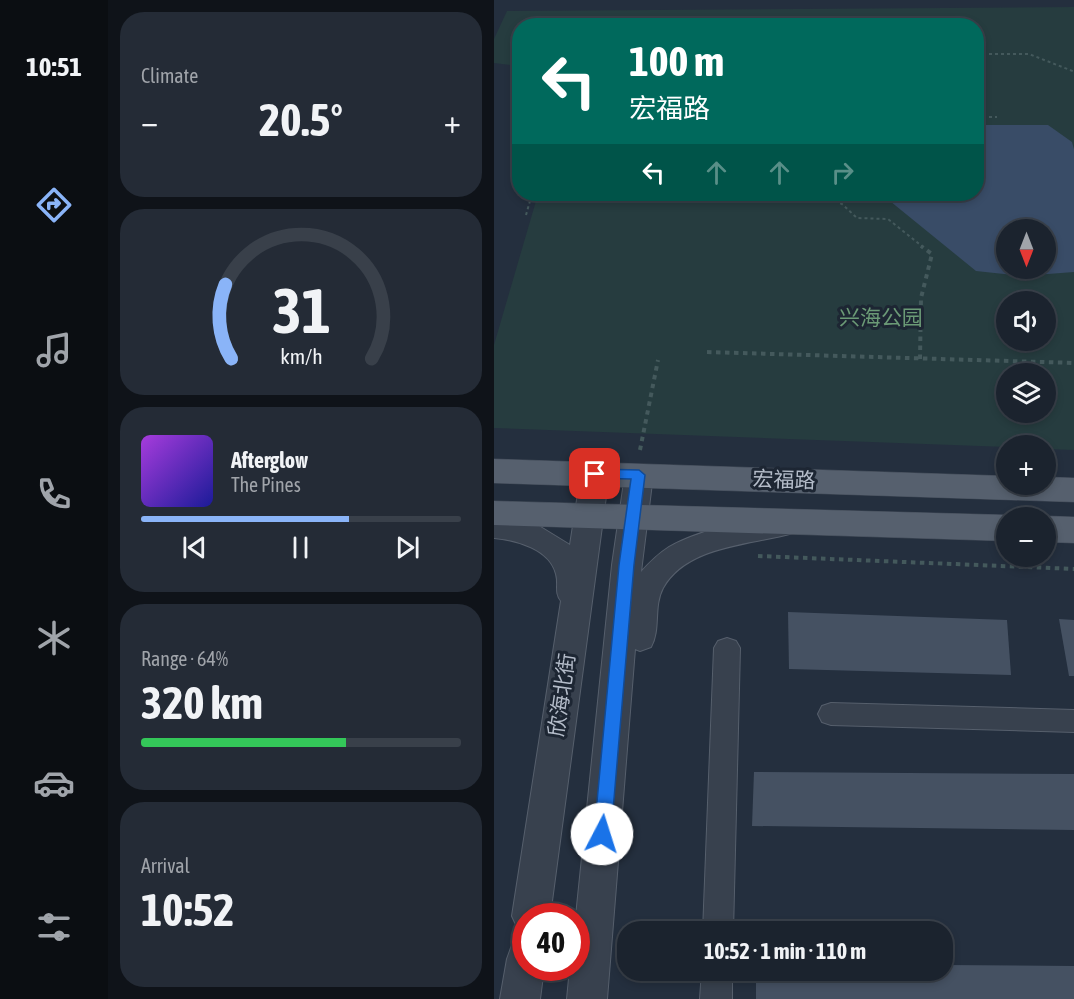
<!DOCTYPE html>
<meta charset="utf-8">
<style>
:root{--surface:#1b232e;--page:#242b36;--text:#f1f3f6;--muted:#a0a4aa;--line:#39404a;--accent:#8ab4f8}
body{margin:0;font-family:"Asap Condensed","Noto Sans SC",sans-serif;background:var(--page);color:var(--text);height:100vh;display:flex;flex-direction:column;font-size:22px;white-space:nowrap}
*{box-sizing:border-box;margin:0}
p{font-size:20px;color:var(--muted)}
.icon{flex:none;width:33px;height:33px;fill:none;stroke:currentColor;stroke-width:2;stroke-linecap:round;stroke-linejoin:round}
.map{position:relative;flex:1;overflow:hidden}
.drawer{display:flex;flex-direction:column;gap:12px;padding:12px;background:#0f1319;width:386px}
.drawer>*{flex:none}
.hud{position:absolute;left:18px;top:18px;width:472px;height:183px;border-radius:24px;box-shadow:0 3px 9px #0003,0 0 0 2px var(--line);background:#00695c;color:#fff;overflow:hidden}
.needle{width:39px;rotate:180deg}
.fabs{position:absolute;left:502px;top:219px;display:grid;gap:12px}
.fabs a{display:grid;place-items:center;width:60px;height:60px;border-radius:50%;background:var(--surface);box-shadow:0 3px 9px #0003,0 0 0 2px var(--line);font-size:30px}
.speed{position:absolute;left:18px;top:903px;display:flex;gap:12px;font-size:30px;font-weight:700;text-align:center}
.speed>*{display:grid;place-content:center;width:78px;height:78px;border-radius:50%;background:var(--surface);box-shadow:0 3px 9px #0003,0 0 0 2px var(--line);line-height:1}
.speed .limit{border:9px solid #d22;background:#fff;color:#111}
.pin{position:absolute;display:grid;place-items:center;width:51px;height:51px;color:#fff;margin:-26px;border-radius:12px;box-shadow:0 3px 9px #0006}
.me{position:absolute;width:66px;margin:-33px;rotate:5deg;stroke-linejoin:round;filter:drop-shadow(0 0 4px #0008)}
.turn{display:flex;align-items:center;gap:21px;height:126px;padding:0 18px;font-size:27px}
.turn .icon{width:78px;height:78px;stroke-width:2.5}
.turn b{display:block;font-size:42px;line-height:51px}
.lanes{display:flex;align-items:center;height:57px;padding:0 18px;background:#0003;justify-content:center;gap:30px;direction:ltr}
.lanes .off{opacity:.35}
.big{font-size:45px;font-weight:700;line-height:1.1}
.drawer .tile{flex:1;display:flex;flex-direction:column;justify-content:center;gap:9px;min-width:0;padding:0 21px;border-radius:24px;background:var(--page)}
.drawer .dial{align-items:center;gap:0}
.dial svg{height:156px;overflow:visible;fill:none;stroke:var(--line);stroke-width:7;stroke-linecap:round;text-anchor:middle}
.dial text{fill:var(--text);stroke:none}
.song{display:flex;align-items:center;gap:18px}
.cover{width:72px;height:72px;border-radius:9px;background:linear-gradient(135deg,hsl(280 70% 55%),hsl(240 70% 35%))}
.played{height:6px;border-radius:3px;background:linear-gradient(90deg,var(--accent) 65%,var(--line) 65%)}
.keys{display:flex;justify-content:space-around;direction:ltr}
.heat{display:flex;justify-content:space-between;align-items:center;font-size:33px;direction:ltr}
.charge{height:9px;border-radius:4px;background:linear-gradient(90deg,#34c759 64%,var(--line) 0)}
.trip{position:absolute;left:123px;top:921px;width:336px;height:60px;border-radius:24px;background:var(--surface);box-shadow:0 3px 9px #0003,0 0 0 2px var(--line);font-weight:700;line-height:60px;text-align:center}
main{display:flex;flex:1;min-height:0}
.tab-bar{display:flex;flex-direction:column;width:108px;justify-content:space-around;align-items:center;background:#0b0e12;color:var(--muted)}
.tab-bar .icon{width:42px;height:42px}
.tab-bar .active{color:var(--accent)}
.tab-bar b{font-size:27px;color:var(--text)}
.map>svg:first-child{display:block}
.green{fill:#263c3f;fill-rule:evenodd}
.water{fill:#394c67;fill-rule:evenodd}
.building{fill:#455162}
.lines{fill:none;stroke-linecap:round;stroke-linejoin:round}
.minor-casing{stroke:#565f6c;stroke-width:2}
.tertiary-casing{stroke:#565f6c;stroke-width:2}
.primary-casing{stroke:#414a57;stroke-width:1}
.path-far1{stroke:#44595c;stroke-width:2;stroke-dasharray:3 3;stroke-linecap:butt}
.path{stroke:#44595c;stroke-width:4;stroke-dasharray:4.5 4.5;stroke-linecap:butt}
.minor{fill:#38414e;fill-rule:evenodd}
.tertiary{fill:#38414e;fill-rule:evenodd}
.primary{fill:#56606e;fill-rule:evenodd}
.route{fill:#1a73e8;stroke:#114b97;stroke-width:1.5}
.labels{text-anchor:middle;stroke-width:6;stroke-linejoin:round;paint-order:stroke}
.park-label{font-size:21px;fill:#6b9a76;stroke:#1d2633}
.street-label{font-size:21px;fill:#b4bcc9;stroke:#1d2633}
</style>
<main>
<nav class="tab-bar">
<b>10:51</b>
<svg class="icon active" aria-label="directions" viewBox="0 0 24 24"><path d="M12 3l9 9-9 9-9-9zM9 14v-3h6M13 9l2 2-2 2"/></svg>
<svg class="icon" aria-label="music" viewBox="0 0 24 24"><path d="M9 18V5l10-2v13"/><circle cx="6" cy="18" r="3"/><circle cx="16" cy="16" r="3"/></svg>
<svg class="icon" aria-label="phone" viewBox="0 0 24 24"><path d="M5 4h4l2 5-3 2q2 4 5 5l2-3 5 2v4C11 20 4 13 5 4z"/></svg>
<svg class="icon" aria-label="climate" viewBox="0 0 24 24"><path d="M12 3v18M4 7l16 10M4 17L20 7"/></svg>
<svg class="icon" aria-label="car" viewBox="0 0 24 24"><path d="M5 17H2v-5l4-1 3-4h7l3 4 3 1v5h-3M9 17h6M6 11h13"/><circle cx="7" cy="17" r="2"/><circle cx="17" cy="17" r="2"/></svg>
<svg class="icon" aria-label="filters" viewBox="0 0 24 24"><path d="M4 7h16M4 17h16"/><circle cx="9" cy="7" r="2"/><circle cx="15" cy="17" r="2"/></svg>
</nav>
<section class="drawer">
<div class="tile"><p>Climate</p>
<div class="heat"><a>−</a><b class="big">20.5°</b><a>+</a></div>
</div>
<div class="tile dial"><svg viewBox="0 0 100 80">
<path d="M14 69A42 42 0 1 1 86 69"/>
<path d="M14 69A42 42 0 0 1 11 31" stroke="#8ab4f8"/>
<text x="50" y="56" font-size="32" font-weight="700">31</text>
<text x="50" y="72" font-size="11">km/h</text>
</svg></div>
<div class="tile">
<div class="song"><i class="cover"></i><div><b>Afterglow</b><p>The Pines</p></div></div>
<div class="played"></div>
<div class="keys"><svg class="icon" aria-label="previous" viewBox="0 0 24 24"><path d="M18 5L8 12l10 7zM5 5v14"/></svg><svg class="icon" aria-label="pause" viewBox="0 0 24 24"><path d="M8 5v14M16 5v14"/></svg><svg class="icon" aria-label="next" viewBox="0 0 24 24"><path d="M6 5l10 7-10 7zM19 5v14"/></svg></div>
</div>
<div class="tile"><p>Range · 64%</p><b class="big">320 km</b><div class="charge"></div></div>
<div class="tile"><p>Arrival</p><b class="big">10:52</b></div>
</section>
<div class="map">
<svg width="581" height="999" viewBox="0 0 581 999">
<rect width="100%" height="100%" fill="#242f3e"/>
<path class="green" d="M580,7V450L552,449V446L513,447L0,428V345L44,194H483V26H26L25,66L0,63V39L13,11ZM513,230H552V268H513ZM513,302H552V340H513ZM513,374H552V412H513Z"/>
<path class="water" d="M483,125H554L578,142L581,153L580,272L528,276L482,271L391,197L376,194H483ZM513,230H552V268H513Z"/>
<g class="building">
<path d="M294,612L513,620L517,675L295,669Z"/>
<path d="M565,619L581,620V676H575Z"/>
<path d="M260,772L581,774V830L258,826Z"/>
<path d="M448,965L581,966V999H262V970H448Z"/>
</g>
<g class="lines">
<defs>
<g id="minor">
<path d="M233,638L242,641L246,648L239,932H209L220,648L224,641Z"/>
<path d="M337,703L581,710V732L337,725L328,722L324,714L328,706Z"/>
<path d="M208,970H238V999H206Z"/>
</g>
<g id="tertiary">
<path d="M101,464L111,467L115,474L56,916H32V932L24,929L18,916L67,601C60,592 65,585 62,574C56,549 22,540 0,538V516L45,526L76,545L87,474L91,467Z"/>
<path d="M145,465L155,468L159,475L147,572C156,562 164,554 175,547C198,533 275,510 299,517L304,525L299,533C258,545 193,545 169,588C159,607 167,629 157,647L146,651L141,649L113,999H73L76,968H82V916L118,565L131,475L135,468Z"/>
<path d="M32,940V968H50L46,999H6L13,959L18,945Z"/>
</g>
<g id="primary">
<path d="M0,459L513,476V484H552V477L581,478V502L0,483Z"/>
<path d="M0,501L513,515L520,518H513V541L0,525Z"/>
<path d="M552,516L581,517V543L552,542V518H548Z"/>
</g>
</defs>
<use href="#minor" class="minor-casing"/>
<use href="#tertiary" class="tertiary-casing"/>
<use href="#primary" class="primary-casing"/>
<g class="path-far1">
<path d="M483,54H535L581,72"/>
<path d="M483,117H503"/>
<path d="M324,194L348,204L363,218L394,219L429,247"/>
<path d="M32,215L38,194"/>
</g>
<g class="path">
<path d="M213,352L581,363"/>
<path d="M426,359L427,298L438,254L427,246"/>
<path d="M146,450L164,360"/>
<path d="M264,556L581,569"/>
</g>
<use href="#minor" class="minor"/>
<use href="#tertiary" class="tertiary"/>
<use href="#primary" class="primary"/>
</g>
<path class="route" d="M101,469L145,470L151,475L140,565L117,834L115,840L108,842L102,840L100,834L125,565L137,479L96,478L94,474Z"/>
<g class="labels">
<g class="park-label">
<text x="387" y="325">兴海公园</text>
</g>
<g class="street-label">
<text transform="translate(290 480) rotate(2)" y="7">宏福路</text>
<text transform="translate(68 695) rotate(-82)" y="7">欣海北街</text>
</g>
</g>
</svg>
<div class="fabs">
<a><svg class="needle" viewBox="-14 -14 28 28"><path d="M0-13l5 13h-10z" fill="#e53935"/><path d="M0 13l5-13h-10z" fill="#a0a4aa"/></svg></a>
<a><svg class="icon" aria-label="sound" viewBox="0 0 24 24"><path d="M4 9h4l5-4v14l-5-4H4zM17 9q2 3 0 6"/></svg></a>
<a><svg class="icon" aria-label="layers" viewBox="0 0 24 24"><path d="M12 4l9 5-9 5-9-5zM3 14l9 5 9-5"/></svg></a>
<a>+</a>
<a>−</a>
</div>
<div class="speed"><div class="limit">40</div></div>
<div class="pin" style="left:101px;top:474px;background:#d93025"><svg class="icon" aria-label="arrive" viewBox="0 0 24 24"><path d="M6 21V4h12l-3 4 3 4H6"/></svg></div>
<svg class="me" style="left:108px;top:834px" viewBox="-20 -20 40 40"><circle r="19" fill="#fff"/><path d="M0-13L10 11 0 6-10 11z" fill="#1a73e8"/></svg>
<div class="trip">10:52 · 1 min · 110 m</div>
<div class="hud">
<div class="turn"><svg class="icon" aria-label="left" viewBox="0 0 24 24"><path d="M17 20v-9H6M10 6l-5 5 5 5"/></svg><div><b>100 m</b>宏福路</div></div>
<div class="lanes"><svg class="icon" aria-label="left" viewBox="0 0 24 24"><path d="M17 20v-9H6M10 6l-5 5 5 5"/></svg><svg class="icon off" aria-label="ahead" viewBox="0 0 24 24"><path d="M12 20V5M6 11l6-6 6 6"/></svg><svg class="icon off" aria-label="ahead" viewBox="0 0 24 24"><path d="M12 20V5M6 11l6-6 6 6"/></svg><svg class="icon off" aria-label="right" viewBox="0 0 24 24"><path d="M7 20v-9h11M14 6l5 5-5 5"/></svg></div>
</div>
</div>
</main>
